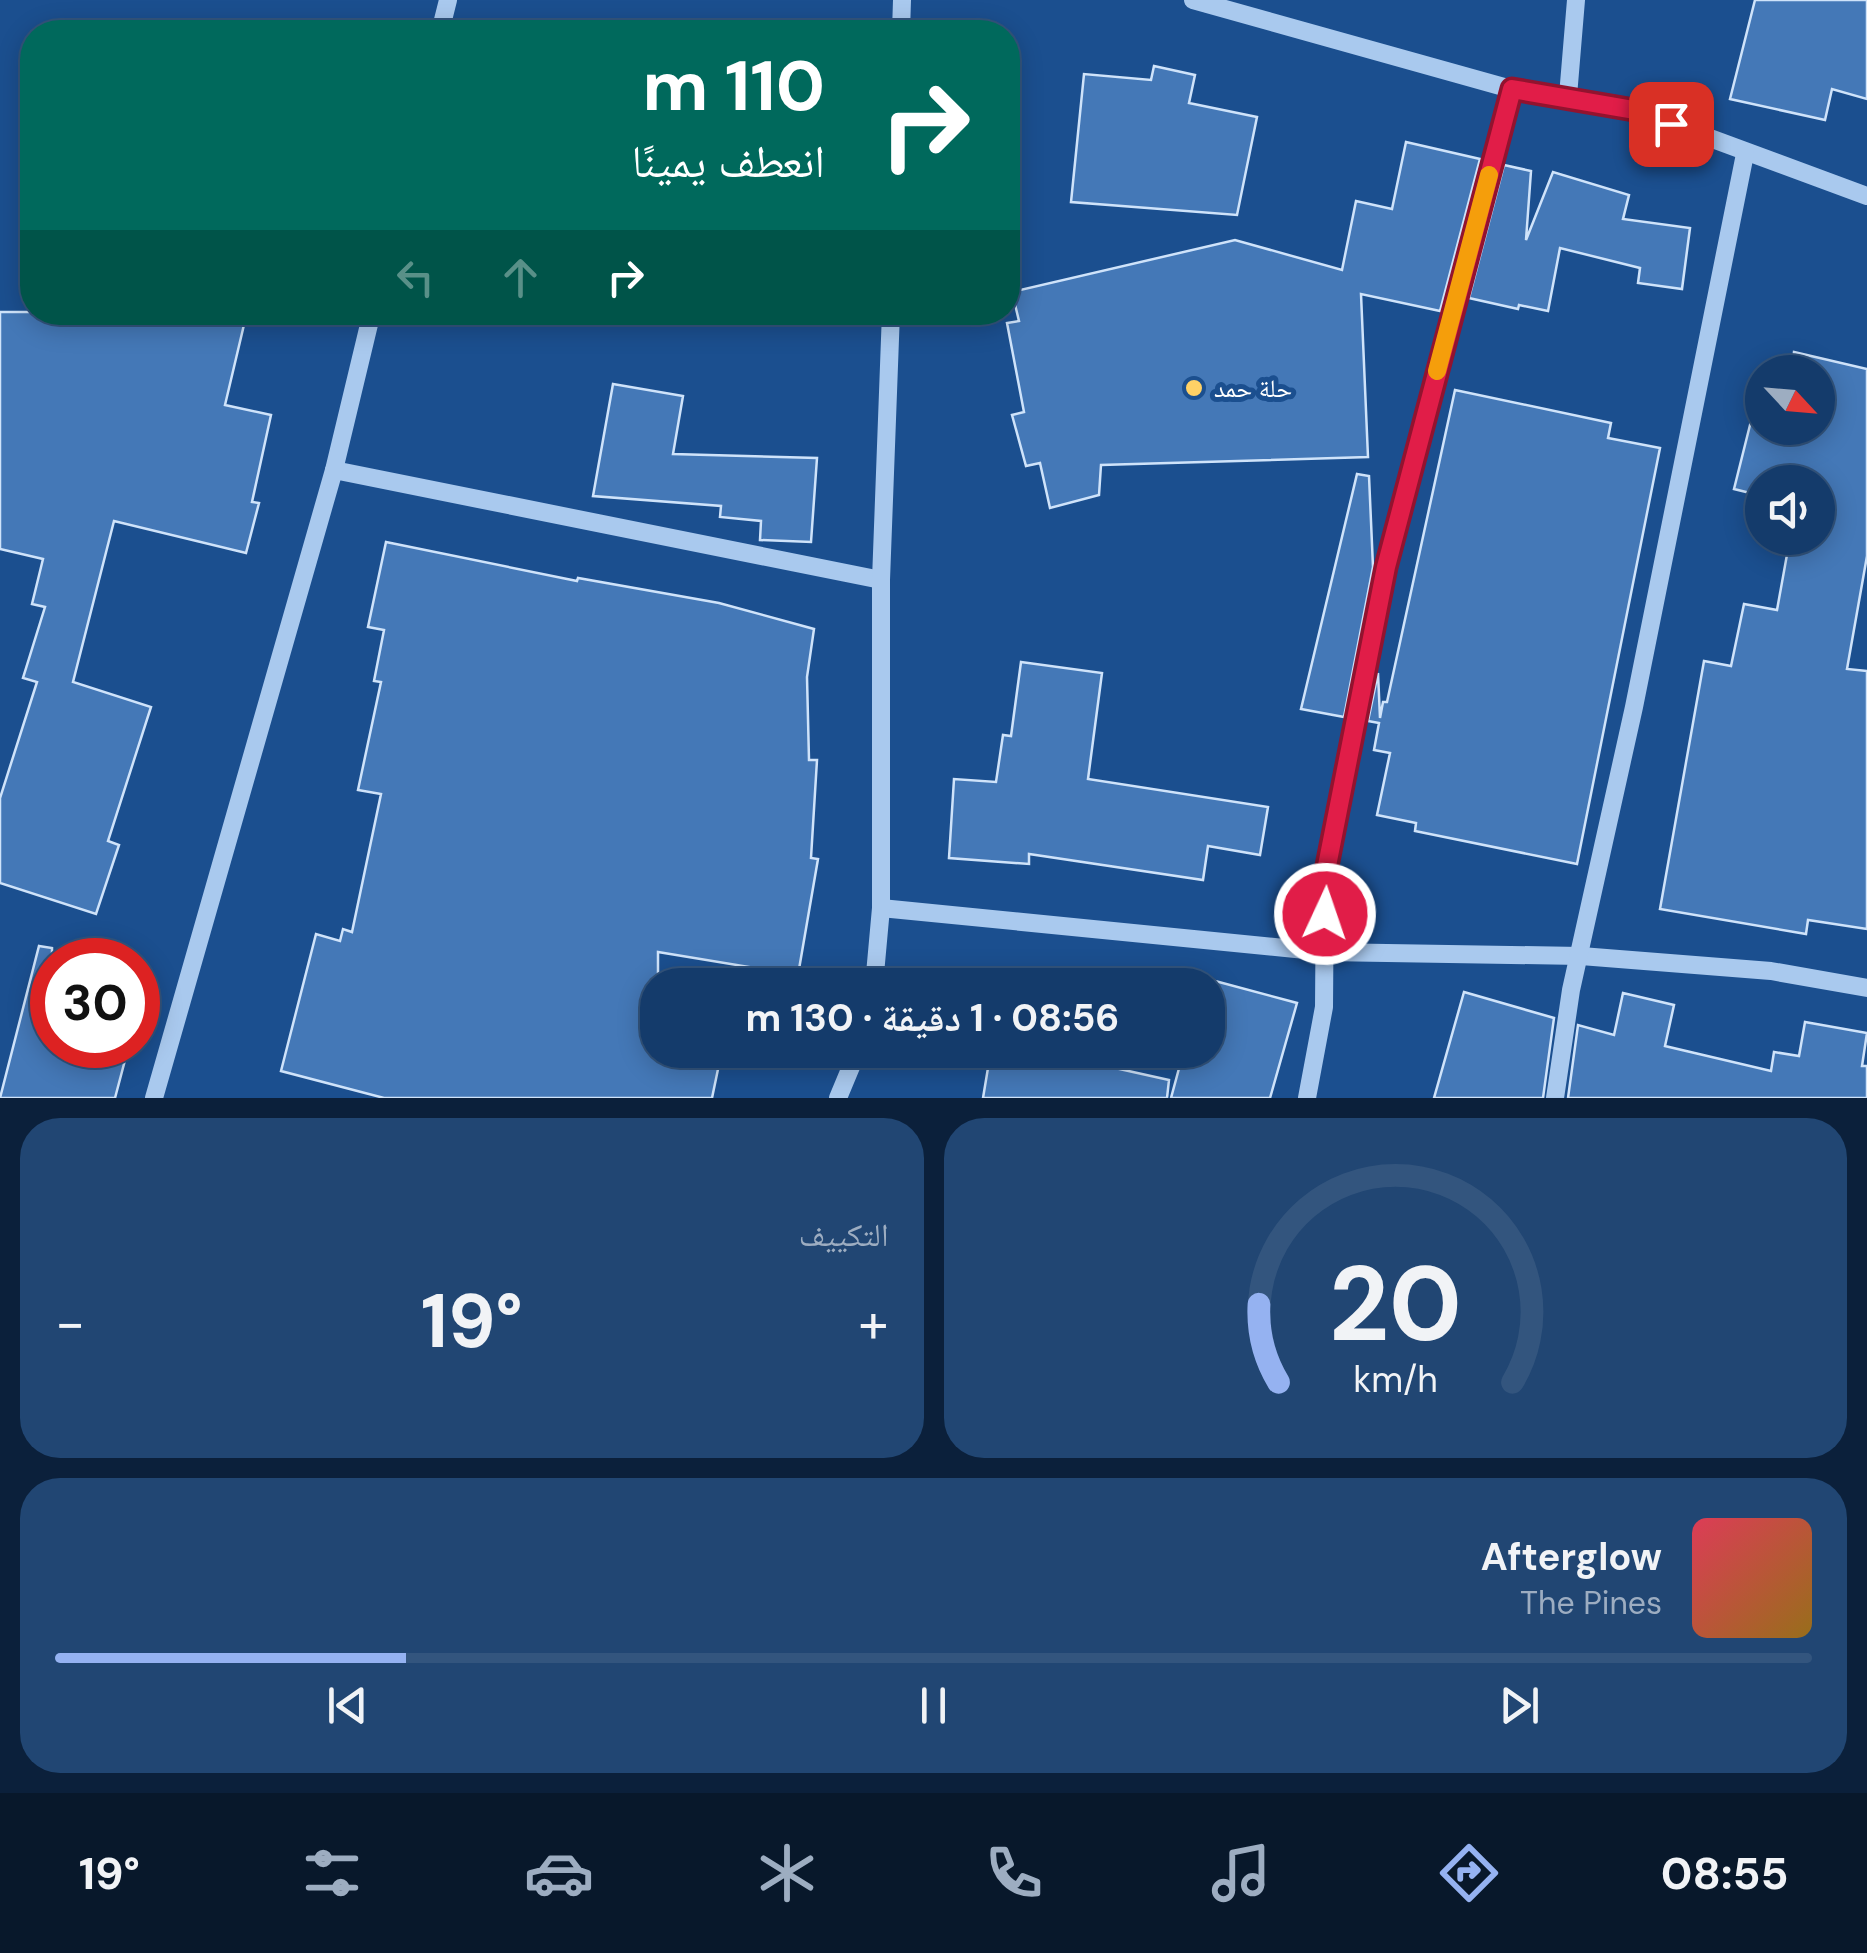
<!DOCTYPE html>
<html lang="ar">
<meta charset="utf-8">
<style>
:root{--surface:#143b6b;--page:#214673;--text:#f1f3f6;--muted:#9dadc1;--line:#33557e;--accent:#95b2f1}
body{margin:0;font-family:"DM Sans","Noto Naskh Arabic",sans-serif;background:var(--page);color:var(--text);direction:rtl;height:100vh;display:flex;flex-direction:column;font-size:38px;white-space:nowrap}
*{box-sizing:border-box;margin:0}
p{font-size:32px;color:var(--muted)}
.icon{flex:none;width:55px;height:55px;fill:none;stroke:currentColor;stroke-width:2;stroke-linecap:round;stroke-linejoin:round}
.map{position:relative;height:1098px;overflow:hidden;direction:ltr}
.panel{display:flex;flex-direction:column;gap:20px;padding:20px;background:#0b203b;flex:1}
.panel>*{flex:none}
.hud{position:absolute;left:20px;top:20px;width:1000px;height:305px;border-radius:40px;box-shadow:0 5px 25px #0003,0 0 0 2px var(--line);direction:rtl;background:#00695c;color:#fff;overflow:hidden}
.needle{width:65px;rotate:116deg}
.buttons{position:absolute;left:1745px;top:355px;display:grid;gap:20px}
.buttons a{display:grid;place-items:center;width:90px;height:90px;border-radius:50%;background:var(--surface);box-shadow:0 5px 25px #0003,0 0 0 2px var(--line);font-size:50px}
.speed{position:absolute;left:30px;top:938px;display:flex;gap:20px;font-size:50px;font-weight:700;text-align:center}
.speed>*{display:grid;place-content:center;width:130px;height:130px;border-radius:50%;background:var(--surface);box-shadow:0 5px 25px #0003,0 0 0 2px var(--line);line-height:1}
.speed .limit{border:15px solid #d22;background:#fff;color:#111}
.pin{position:absolute;display:grid;place-items:center;width:85px;height:85px;color:#fff;margin:-42px;border-radius:20px;box-shadow:0 5px 15px #0006}
.me{position:absolute;width:110px;margin:-55px;rotate:3deg;stroke-linejoin:round;filter:drop-shadow(0 0 8px #0008)}
.turn{display:flex;align-items:center;gap:35px;height:210px;padding:0 30px;font-size:45px}
.turn .icon{width:130px;height:130px;stroke-width:2.5}
.turn b{display:block;font-size:70px;line-height:85px}
.lanes{display:flex;align-items:center;height:95px;padding:0 30px;background:#0003;justify-content:center;gap:50px;direction:ltr}
.lanes .off{opacity:.35}
.big{font-size:75px;font-weight:700;line-height:1.1}
.panel .widget{flex:1;display:flex;flex-direction:column;justify-content:center;gap:15px;min-width:0;padding:0 35px;border-radius:40px;background:var(--page)}
.panel .dial{align-items:center;gap:0}
.dial svg{height:260px;overflow:visible;fill:none;stroke:var(--line);stroke-width:7;stroke-linecap:round;text-anchor:middle}
.dial text{fill:var(--text);stroke:none}
.song{display:flex;align-items:center;gap:30px}
.cover{width:120px;height:120px;border-radius:15px;background:linear-gradient(135deg,hsl(350 70% 55%),hsl(40 70% 35%))}
.played{height:10px;border-radius:5px;background:linear-gradient(90deg,var(--accent) 20%,var(--line) 20%)}
.keys{display:flex;justify-content:space-around;direction:ltr}
.heat{display:flex;justify-content:space-between;align-items:center;font-size:55px;direction:ltr}
.panel .tiles{flex:1;display:grid;gap:20px;grid-template-columns:1fr 1fr}
.widget:last-child{grid-column:span 2}
.trip{position:absolute;left:640px;top:968px;width:585px;height:100px;border-radius:40px;background:var(--surface);box-shadow:0 5px 25px #0003,0 0 0 2px var(--line);font-weight:700;line-height:100px;text-align:center;direction:rtl}
.dock{display:flex;height:160px;justify-content:space-around;align-items:center;background:#08182b;color:var(--muted)}
.dock .icon{width:70px;height:70px}
.dock .active{color:var(--accent)}
.dock b{font-size:45px;color:var(--text)}
.map>svg:first-child{display:block}
.building{fill:#4478b7;stroke:#cfe3fa;stroke-width:2.5}
.lines{fill:none;stroke-linecap:round;stroke-linejoin:round}
.minor{stroke:#a9c9ee;stroke-width:18}
.route-casing{stroke:#92132f;stroke-width:25}
.route{stroke:#e11d48;stroke-width:18}
.slow{stroke:#f59e0b;stroke-width:18}
.poi-dot{fill:#ffd166;stroke:#1b4f8f;stroke-width:4}
.labels{text-anchor:middle;stroke-width:10;stroke-linejoin:round;paint-order:stroke}
.poi-label{font-size:25px;fill:#fff;stroke:#1b4f8f;text-anchor:start}
</style>
<div class="map">
<svg width="1867" height="1098" viewBox="0 0 1867 1098">
<rect width="100%" height="100%" fill="#1b4f8f"/>
<g class="building">
<path d="M1755,0H1867V99L1832,89L1825,120L1730,99Z"/>
<path d="M1154,66L1195,75L1189,103L1257,117L1237,215L1071,202L1084,74L1151,80Z"/>
<path d="M1406,142L1480,159L1440,311L1361,294L1368,457L1101,465L1099,495L1050,508L1040,463L1026,466L1012,415L1024,412L1007,323L1019,321L1012,292L1235,240L1342,270L1356,201L1392,209Z"/>
<path d="M1504,165L1531,171L1526,240L1553,172L1629,195L1623,219L1690,228L1682,289L1638,283L1640,268L1560,248L1548,311L1519,305L1518,309L1469,298Z"/>
<path d="M0,312H247L225,405L271,415L252,502L259,503L246,553L114,521L73,682L151,707L108,841L119,845L96,914L0,883V798L37,682L23,678L45,607L32,604L43,559L0,549Z"/>
<path d="M1794,352L1867,369V556L1847,669L1867,671V929L1808,920L1806,934L1660,909L1704,661L1731,666L1744,604L1777,610L1790,538H1818V482H1762V496L1734,489L1753,413L1762,416V428H1818V372H1792Z"/>
<path d="M613,384L683,396L673,454L817,458L811,542L760,540L761,521L720,517L721,506L593,496Z"/>
<path d="M1455,390L1611,423L1608,438L1660,448L1577,864L1415,831L1416,823L1377,815L1390,753L1374,750L1379,723L1368,721L1378,673L1380,718L1383,702H1387Z"/>
<path d="M1357,474L1369,476L1373,567L1344,717L1301,709Z"/>
<path d="M386,542L577,581L578,578L719,603L814,629L807,677L809,760H817L811,858L818,859L798,975L658,952V1050H722L712,1098H384L281,1071L316,934L340,941L343,929L352,932L381,794L358,790L381,682L374,681L384,630L368,627Z"/>
<path d="M1021,662L1102,673L1088,779L1268,807L1260,855L1208,846L1203,880L1029,854V864L949,858L954,779L996,782L1003,735L1011,736Z"/>
<path d="M39,946L52,948V1045H129L115,1098H0Z"/>
<path d="M1204,978L1297,1003L1270,1098H1171L1184,1050H1208Z"/>
<path d="M1464,992L1554,1018L1543,1098H1434Z"/>
<path d="M1623,993L1674,1005L1665,1046L1771,1071L1774,1052L1799,1056L1805,1022L1867,1033L1862,1066H1867V1098H1568L1578,1025L1614,1035Z"/>
<path d="M991,1050H1034L1169,1080L1167,1098H983Z"/>
</g>
<g class="lines">
<g class="minor">
<path d="M1193,0L1511,89L1634,110L1867,196"/>
<path d="M440,32L448,0"/>
<path d="M901,32L902,0"/>
<path d="M1568,96L1576,0"/>
<path d="M334,470L881,580"/>
<path d="M881,908L1325,952L1581,956L1771,971L1867,988"/>
<path d="M874,985L881,908V580L891,312"/>
<path d="M154,1098L334,470L372,312"/>
<path d="M838,1098L858,1050"/>
<path d="M1307,1098L1324,1007L1325,876L1386,567L1511,89"/>
<path d="M1555,1098L1571,990L1634,707L1745,154"/>
</g>
</g>
<g class="lines">
<defs>
<path id="route" d="M1325,914V876L1386,567L1512,89L1634,110L1671,124"/>
</defs>
<use href="#route" class="route-casing"/>
<use href="#route" class="route"/>
<path class="slow" d="M1437,371L1489,175"/>
</g>
<circle class="poi-dot" cx="1194" cy="388" r="10"/>
<g class="labels">
<g class="poi-label">
<text x="1214" y="397">حلة حمد</text>
</g>
</g>
</svg>
<div class="buttons">
<a><svg class="needle" viewBox="-14 -14 28 28"><path d="M0-13l5 13h-10z" fill="#e53935"/><path d="M0 13l5-13h-10z" fill="#9dadc1"/></svg></a>
<a><svg class="icon" aria-label="sound" viewBox="0 0 24 24"><path d="M4 9h4l5-4v14l-5-4H4zM17 9q2 3 0 6"/></svg></a>
</div>
<div class="speed"><div class="limit">30</div></div>
<div class="pin" style="left:1671px;top:124px;background:#d93025"><svg class="icon" aria-label="arrive" viewBox="0 0 24 24"><path d="M6 21V4h12l-3 4 3 4H6"/></svg></div>
<svg class="me" style="left:1325px;top:914px" viewBox="-20 -20 40 40"><circle r="17" fill="#e11d48" stroke="#fff" stroke-width="3"/><path d="M0-11L8 9 0 5-8 9z" fill="#fff"/></svg>
<div class="trip">08:56 · 1 دقيقة · 130 m</div>
<div class="hud">
<div class="turn"><svg class="icon" aria-label="right" viewBox="0 0 24 24"><path d="M7 20v-9h11M14 6l5 5-5 5"/></svg><div><b>110 m</b>انعطف يمينًا</div></div>
<div class="lanes"><svg class="icon off" aria-label="left" viewBox="0 0 24 24"><path d="M17 20v-9H6M10 6l-5 5 5 5"/></svg><svg class="icon off" aria-label="ahead" viewBox="0 0 24 24"><path d="M12 20V5M6 11l6-6 6 6"/></svg><svg class="icon" aria-label="right" viewBox="0 0 24 24"><path d="M7 20v-9h11M14 6l5 5-5 5"/></svg></div>
</div>
</div>
<section class="panel">
<div class="tiles">
<div class="widget dial"><svg viewBox="0 0 100 80">
<path d="M14 69A42 42 0 1 1 86 69"/>
<path d="M14 69A42 42 0 0 1 8 45" stroke="#95b2f1"/>
<text x="50" y="56" font-size="32" font-weight="700">20</text>
<text x="50" y="72" font-size="11">km/h</text>
</svg></div>
<div class="widget"><p>التكييف</p>
<div class="heat"><a>−</a><b class="big">19°</b><a>+</a></div>
</div>
<div class="widget">
<div class="song"><i class="cover"></i><div><b>Afterglow</b><p>The Pines</p></div></div>
<div class="played"></div>
<div class="keys"><svg class="icon" aria-label="previous" viewBox="0 0 24 24"><path d="M18 5L8 12l10 7zM5 5v14"/></svg><svg class="icon" aria-label="pause" viewBox="0 0 24 24"><path d="M8 5v14M16 5v14"/></svg><svg class="icon" aria-label="next" viewBox="0 0 24 24"><path d="M6 5l10 7-10 7zM19 5v14"/></svg></div>
</div>
</div>
</section>
<nav class="dock">
<b>08:55</b>
<svg class="icon active" aria-label="directions" viewBox="0 0 24 24"><path d="M12 3l9 9-9 9-9-9zM9 14v-3h6M13 9l2 2-2 2"/></svg>
<svg class="icon" aria-label="music" viewBox="0 0 24 24"><path d="M9 18V5l10-2v13"/><circle cx="6" cy="18" r="3"/><circle cx="16" cy="16" r="3"/></svg>
<svg class="icon" aria-label="phone" viewBox="0 0 24 24"><path d="M5 4h4l2 5-3 2q2 4 5 5l2-3 5 2v4C11 20 4 13 5 4z"/></svg>
<svg class="icon" aria-label="climate" viewBox="0 0 24 24"><path d="M12 3v18M4 7l16 10M4 17L20 7"/></svg>
<svg class="icon" aria-label="car" viewBox="0 0 24 24"><path d="M5 17H2v-5l4-1 3-4h7l3 4 3 1v5h-3M9 17h6M6 11h13"/><circle cx="7" cy="17" r="2"/><circle cx="17" cy="17" r="2"/></svg>
<svg class="icon" aria-label="filters" viewBox="0 0 24 24"><path d="M4 7h16M4 17h16"/><circle cx="9" cy="7" r="2"/><circle cx="15" cy="17" r="2"/></svg>
<b>19°</b>
</nav>
